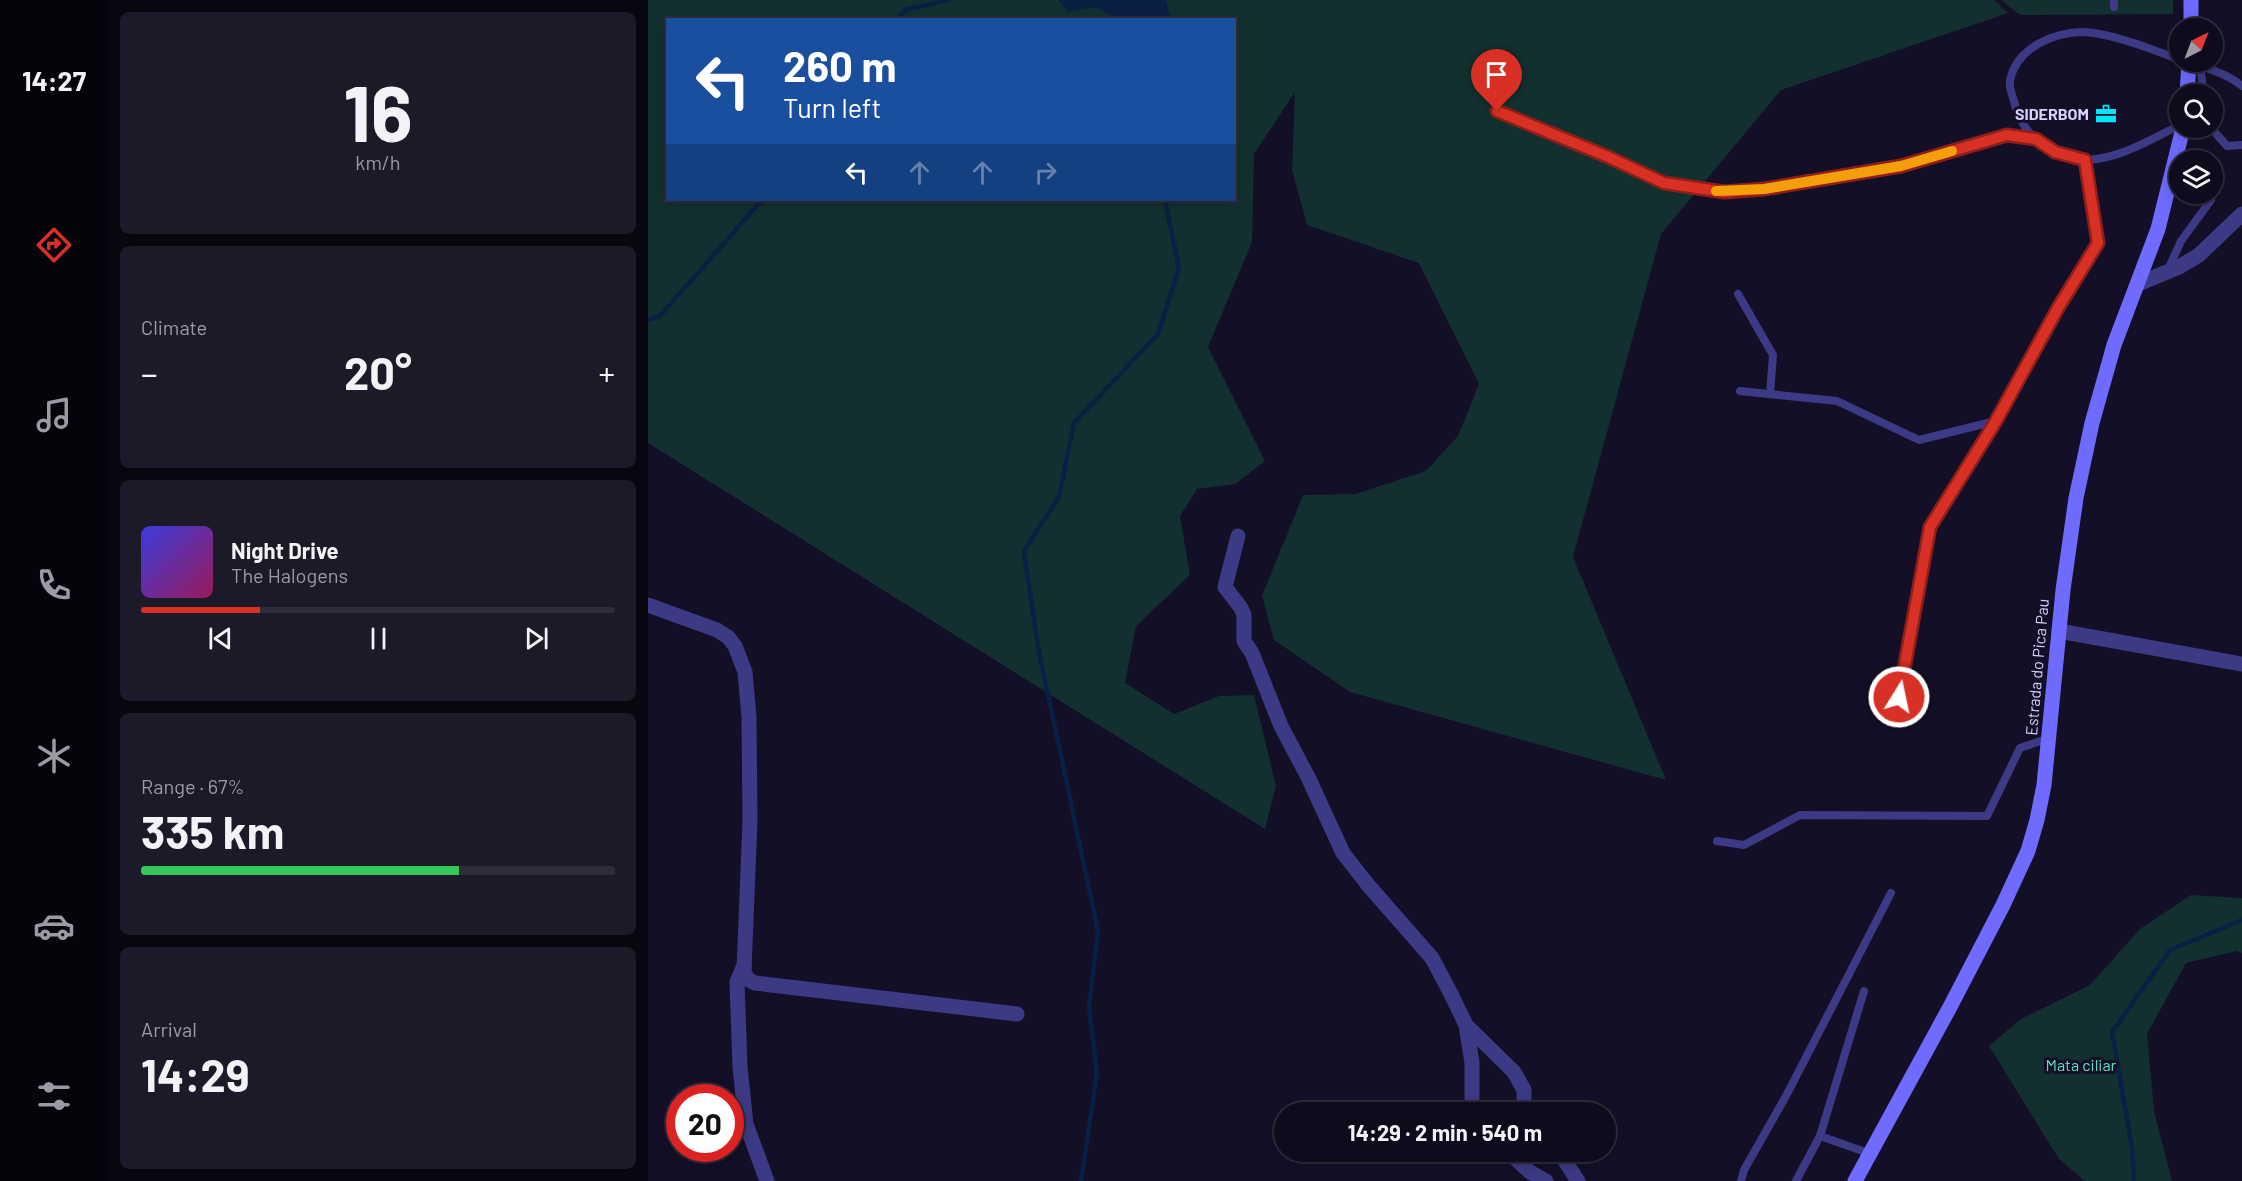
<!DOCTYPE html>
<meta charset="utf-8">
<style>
:root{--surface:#0e0b1c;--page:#1c1929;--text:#f1f3f6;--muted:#9b9ba3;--line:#2e2b3b;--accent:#d93025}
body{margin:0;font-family:Barlow,sans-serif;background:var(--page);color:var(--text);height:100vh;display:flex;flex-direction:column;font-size:22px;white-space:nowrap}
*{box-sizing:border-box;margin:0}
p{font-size:20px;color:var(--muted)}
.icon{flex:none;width:33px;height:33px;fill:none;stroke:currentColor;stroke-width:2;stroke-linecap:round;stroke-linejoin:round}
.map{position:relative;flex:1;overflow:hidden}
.panel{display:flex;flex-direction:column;gap:12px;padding:12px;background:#08060f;width:540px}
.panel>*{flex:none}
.guide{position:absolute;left:18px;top:18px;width:570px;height:183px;border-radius:0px;box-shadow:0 3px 15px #0003,0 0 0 2px var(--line);background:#1a4fa0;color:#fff;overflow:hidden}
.needle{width:39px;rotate:42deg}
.fabs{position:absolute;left:1521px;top:18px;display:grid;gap:12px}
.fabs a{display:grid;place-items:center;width:54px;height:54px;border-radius:50%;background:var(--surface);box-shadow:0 3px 15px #0003,0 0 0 2px var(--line);font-size:30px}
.speed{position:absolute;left:18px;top:1084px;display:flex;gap:12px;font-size:30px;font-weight:700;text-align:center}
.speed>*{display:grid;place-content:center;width:78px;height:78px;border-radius:50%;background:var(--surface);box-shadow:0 3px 15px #0003,0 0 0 2px var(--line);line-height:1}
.speed .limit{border:9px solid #d22;background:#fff;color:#111}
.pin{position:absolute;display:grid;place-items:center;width:51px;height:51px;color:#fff;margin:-62px -26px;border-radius:50% 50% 50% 0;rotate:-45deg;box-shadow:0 0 6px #0007}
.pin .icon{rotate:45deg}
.me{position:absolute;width:66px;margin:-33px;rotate:10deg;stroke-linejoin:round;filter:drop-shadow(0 0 4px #0008)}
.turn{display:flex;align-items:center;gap:21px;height:126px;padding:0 18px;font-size:27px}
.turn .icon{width:78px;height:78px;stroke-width:2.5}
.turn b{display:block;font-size:42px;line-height:51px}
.lanes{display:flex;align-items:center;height:57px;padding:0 18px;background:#0003;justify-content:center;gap:30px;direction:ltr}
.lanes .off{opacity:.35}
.big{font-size:45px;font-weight:700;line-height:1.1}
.panel .card{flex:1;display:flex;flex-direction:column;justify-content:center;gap:9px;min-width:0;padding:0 21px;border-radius:9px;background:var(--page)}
.panel .dial{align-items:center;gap:0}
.dial b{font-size:78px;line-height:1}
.song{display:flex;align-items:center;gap:18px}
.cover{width:72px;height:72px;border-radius:9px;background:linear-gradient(135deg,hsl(240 70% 55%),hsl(330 70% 35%))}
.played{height:6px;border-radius:3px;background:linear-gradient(90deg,var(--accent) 25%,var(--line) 25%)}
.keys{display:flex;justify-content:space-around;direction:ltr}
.heat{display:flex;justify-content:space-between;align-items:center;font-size:33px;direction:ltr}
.charge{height:9px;border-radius:4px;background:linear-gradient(90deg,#34c759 67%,var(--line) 0)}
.trip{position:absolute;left:626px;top:1102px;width:342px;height:60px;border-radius:30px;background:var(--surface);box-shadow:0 3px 15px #0003,0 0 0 2px var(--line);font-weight:700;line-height:60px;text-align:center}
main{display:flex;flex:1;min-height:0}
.tab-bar{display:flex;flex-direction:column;width:108px;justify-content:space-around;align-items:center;background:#06040b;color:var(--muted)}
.tab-bar .icon{width:42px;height:42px}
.tab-bar .current{color:var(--accent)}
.tab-bar b{font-size:27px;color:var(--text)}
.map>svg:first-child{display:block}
.green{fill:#12302f;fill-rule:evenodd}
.water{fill:#0a1f44}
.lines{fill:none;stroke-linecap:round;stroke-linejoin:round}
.stream{stroke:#0a1f44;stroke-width:4.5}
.service{stroke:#3d3a85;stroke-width:8}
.minor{stroke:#3d3a85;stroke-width:15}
.secondary{stroke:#6f6bff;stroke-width:15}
.route-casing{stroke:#8d1f18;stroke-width:15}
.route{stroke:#d93025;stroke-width:10}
.slow{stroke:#f59e0b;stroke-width:10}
.labels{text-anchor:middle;stroke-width:6;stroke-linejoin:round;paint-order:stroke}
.poi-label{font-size:16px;font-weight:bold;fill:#d9d4ff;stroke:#130f26;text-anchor:end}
.street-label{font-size:16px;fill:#d9d4ff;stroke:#130f26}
.park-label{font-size:16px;fill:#5fe0c0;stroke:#130f26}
</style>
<main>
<nav class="tab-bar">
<b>14:27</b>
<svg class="icon current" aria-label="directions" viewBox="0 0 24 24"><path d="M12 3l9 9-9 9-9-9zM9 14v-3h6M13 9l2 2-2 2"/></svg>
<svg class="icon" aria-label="music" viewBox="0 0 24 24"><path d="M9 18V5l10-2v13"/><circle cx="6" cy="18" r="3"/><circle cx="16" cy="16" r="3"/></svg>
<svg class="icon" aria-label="phone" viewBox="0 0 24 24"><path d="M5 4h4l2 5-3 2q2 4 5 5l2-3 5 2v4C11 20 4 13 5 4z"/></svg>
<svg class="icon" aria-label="climate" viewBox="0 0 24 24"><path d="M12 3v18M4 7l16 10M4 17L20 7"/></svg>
<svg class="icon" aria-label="car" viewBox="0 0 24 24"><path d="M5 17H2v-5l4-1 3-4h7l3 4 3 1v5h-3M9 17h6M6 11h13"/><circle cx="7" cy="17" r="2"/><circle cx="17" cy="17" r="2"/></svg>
<svg class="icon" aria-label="filters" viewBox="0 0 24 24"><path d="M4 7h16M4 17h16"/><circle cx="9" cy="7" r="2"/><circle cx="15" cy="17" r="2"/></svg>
</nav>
<section class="panel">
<div class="card dial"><b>16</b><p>km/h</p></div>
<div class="card"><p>Climate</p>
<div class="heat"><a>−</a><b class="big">20°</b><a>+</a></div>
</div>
<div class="card">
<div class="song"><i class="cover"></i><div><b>Night Drive</b><p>The Halogens</p></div></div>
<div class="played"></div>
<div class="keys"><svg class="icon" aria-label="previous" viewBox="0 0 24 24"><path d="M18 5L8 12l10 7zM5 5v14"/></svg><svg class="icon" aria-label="pause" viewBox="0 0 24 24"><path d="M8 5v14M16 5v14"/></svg><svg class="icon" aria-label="next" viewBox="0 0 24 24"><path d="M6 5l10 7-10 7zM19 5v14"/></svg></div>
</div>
<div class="card"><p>Range · 67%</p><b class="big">335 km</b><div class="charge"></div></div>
<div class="card"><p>Arrival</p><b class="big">14:29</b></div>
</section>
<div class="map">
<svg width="1594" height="1181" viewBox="0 0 1594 1181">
<rect width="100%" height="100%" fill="#130f26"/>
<g class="green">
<path d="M0,0H1346L1360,13L1133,90L1013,234L925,557L1018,780L702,692L626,640L614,596L655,495L708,494L778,471L810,436L831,384L771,263L659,225L644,170L647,92L606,154L604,242L560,347L617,461L587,484L549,489L532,516L542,575L488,626L477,683L526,714L571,696L606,695L628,786L617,829L0,443ZM20,20H586V200H20Z"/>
<path d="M1353,0H1525V14L1372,15Z"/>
<path d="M1543,895L1594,898V953L1589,951L1538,963L1499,1034L1506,1111L1524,1181H1437L1411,1159L1341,1046L1373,1019L1442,985L1492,929Z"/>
</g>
<path class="water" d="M410,0H518L522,19H470L448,7L420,12Z"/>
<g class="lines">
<g class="stream">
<path d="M250,20L257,10L300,0"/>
<path d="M0,320L12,316L114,200"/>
<path d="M433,1181L449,1073L441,1007L450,931L390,647L376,551L411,497L426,423L510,334L531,268L517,200"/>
<path d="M1486,1181L1484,1148L1464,1032L1522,950L1594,920"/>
</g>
<g class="service">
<path d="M1466,7V0"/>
<path d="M1532,60C1507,50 1461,33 1436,32C1405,32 1369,48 1362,80C1361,86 1363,92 1365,98C1372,127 1387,146 1417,155C1424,157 1432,160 1439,160C1473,158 1502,140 1532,125"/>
<path d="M1540,63C1559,68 1578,73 1594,86"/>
<path d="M1552,66L1556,94"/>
<path d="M849,111L958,156L1016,183L1076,192L1116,189L1253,166L1359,135L1388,139"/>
<path d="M1563,128L1579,146L1594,145"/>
<path d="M1519,272L1533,241L1563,200"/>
<path d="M1090,294L1125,355L1122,394"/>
<path d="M1092,391L1189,401L1271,440L1348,421"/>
<path d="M1251,697L1282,527L1348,421L1410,308L1450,243L1437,160"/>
<path d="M1069,841L1096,845L1152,815L1339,816L1372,748L1401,738"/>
<path d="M1172,1136L1216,991"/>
<path d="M1093,1181L1096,1170L1138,1096L1243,893"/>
<path d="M1148,1181L1172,1136L1223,1154"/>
</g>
<g class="minor">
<path d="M1490,284L1531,267L1551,255L1594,214"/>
<path d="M590,536L577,587L593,608L596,615V641L604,653L633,726L661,779L695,853L720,885L784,958L802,992L818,1025L824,1063V1110L828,1113"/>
<path d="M0,605L69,630L80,637L87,646L97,672L101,717L102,821L96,970L99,979L107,983L369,1014"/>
<path d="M1411,631L1594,664"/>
<path d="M96,965L89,982L92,1067L98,1124L119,1181"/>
<path d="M818,1025L866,1072L876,1090V1113"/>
<path d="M860,1152L882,1172L898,1181"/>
<path d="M911,1152L930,1181"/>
</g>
<g class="secondary">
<path d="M1543,28V0"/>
<path d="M1539,94L1541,62"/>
<path d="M1207,1181L1302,1007L1355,905L1380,851L1389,820L1396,785L1415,590L1428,498L1444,423L1466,345L1510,229L1535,128"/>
</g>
</g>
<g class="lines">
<defs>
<path id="route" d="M849,111L958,156L1016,183L1076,192L1116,189L1253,166L1359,135L1388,139L1407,152L1437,160L1450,243L1410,308L1348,421L1282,527L1251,697"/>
</defs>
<use href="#route" class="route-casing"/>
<use href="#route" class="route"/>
<path class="slow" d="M1068,191L1116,189L1253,166L1304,151"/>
</g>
<defs>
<symbol id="office-bare" viewBox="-9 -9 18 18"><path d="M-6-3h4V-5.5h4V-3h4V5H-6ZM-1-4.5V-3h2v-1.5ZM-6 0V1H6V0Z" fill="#00e5ff" stroke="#130f26" stroke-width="2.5" paint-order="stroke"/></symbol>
</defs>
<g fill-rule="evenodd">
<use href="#office-bare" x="1443" y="99" width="30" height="30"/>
</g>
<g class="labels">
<g class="poi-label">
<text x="1441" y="120">SIDERBOM</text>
</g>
<g class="street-label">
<text transform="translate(1389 667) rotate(-85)" y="6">Estrada do Pica Pau</text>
</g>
<g class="park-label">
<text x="1433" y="1071">Mata ciliar</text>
</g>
</g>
</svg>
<div class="fabs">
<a><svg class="needle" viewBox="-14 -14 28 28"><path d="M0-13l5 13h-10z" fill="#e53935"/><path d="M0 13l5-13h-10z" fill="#9b9ba3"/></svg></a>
<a><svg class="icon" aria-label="search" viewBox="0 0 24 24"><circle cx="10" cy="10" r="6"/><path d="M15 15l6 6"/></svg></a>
<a><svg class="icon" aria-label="layers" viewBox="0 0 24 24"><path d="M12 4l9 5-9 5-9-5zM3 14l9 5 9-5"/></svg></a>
</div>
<div class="speed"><div class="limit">20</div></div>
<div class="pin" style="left:849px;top:111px;background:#d93025"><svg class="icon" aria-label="arrive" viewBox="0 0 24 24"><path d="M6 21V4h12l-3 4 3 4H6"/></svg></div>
<svg class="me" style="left:1251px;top:697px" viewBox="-20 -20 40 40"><circle r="17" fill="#d93025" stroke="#fff" stroke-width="3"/><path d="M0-11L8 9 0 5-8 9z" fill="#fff"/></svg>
<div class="trip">14:29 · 2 min · 540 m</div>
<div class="guide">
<div class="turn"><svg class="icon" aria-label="left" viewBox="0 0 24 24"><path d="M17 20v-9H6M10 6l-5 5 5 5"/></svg><div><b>260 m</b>Turn left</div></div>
<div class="lanes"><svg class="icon" aria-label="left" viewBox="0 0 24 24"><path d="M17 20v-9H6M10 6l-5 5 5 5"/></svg><svg class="icon off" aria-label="ahead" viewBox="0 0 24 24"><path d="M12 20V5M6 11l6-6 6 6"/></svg><svg class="icon off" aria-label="ahead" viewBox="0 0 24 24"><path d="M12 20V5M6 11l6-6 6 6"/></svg><svg class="icon off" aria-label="right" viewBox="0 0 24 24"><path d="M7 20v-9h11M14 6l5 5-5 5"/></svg></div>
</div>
</div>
</main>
